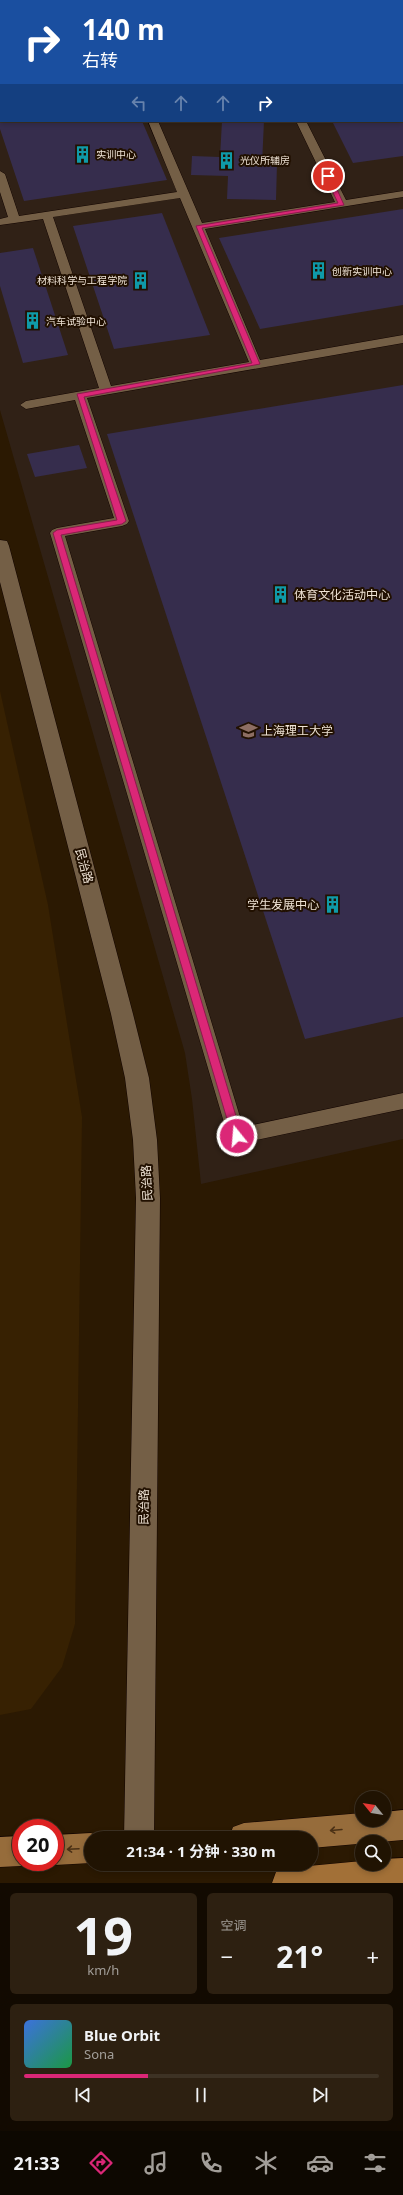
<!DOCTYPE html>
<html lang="zh">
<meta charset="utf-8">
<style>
:root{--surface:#201302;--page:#2d2011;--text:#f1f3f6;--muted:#a29e99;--line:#3d3224;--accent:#db2777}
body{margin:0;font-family:"Noto Sans","Noto Sans SC",sans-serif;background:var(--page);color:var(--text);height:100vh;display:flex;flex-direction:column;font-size:15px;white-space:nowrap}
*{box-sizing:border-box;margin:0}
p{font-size:13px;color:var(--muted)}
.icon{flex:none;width:22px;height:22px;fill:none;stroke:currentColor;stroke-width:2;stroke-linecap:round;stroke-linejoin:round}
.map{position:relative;height:1883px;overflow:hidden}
.panel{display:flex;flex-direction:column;gap:10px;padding:10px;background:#120a01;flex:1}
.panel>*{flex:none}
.guide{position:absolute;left:0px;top:0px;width:403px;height:122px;box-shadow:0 2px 6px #0003,0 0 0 1px var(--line);background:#1a4fa0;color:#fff;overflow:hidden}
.needle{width:26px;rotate:300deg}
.tools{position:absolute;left:355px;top:1791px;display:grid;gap:8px}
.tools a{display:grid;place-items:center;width:36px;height:36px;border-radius:50%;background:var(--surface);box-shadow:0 2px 6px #0003,0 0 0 1px var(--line);font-size:20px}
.speed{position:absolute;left:12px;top:1819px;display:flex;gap:8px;font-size:20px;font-weight:700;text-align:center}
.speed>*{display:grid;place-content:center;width:52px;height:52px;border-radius:50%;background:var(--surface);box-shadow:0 2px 6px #0003,0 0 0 1px var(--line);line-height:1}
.speed .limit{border:6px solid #d22;background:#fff;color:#111}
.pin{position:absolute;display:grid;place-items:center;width:34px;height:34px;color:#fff;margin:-17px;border:2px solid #fff;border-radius:50%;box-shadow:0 1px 4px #0007}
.me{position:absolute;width:44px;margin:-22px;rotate:343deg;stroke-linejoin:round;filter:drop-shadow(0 0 3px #0008)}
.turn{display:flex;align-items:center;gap:14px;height:84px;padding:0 16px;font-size:18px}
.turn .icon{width:52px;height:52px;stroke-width:2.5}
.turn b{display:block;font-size:28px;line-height:34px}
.lanes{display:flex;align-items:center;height:38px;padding:0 16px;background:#0003;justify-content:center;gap:20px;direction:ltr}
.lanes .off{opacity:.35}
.big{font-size:30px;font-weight:700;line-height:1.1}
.panel .widget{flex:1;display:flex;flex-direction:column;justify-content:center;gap:6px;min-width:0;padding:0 14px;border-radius:6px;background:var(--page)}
.panel .dial{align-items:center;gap:0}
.dial b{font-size:52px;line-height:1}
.song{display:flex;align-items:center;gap:12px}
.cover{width:48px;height:48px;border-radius:6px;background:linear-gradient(135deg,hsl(220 70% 55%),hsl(140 70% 35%))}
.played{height:4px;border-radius:2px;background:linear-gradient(90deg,var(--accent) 35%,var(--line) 35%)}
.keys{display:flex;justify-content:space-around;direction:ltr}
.heat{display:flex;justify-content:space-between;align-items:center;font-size:22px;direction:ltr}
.panel .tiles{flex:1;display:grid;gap:10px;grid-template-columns:1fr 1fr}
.widget:last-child{grid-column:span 2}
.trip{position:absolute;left:84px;top:1831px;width:234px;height:40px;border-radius:20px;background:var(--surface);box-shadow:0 2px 6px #0003,0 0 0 1px var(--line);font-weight:700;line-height:40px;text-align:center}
.tab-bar{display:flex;height:64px;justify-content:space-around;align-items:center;background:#0d0801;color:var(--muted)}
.tab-bar .icon{width:28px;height:28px}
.tab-bar .selected{color:var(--accent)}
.tab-bar b{font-size:18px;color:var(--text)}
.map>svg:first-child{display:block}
.built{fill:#372102}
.education{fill:#302116;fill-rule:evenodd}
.building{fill:#362d4d}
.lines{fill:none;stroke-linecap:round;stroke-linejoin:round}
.service-casing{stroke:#120400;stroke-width:1}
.minor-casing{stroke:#120400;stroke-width:1}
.primary-casing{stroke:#120400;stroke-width:1}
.trunk-casing{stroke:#120400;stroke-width:1}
.service{fill:#745f46;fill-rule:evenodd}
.minor{fill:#745f46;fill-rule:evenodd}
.primary{fill:#966c3b;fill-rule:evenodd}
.trunk{fill:#a27037;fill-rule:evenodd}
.oneway{stroke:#4a3015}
.route{fill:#db2777;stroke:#8e194d}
.labels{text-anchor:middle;stroke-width:4;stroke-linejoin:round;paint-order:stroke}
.far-poi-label{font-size:10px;fill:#efe3d5;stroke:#211000;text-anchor:start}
.poi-label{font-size:12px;fill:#efe3d5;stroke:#211000;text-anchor:start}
.street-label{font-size:12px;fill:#efe3d5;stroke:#211000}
</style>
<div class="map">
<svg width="403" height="1883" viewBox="0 0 403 1883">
<rect width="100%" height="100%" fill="#2b1902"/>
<path class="built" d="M0,691L48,905L82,1117L75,1624L62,1667L31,1709L0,1715Z"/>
<path class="education" d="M0,0H403V1139L201,1184L192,1099L185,1053L0,410ZM1,1H402V121H1Z"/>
<g class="building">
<path d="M0,121H142L167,180L24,201L0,129Z"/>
<path d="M222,121H264L262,164H277L276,200L227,199L228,176L191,175L192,156L220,157Z"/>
<path d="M332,121H403V156L353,163Z"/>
<path d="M403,209V305L260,329L219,238Z"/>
<path d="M162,213L210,335L114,349L73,226Z"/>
<path d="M33,248L68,355L23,363L0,286V253Z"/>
<path d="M403,385V1017L305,1039L107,434Z"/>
<path d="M79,445L87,468L35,477L27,454Z"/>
</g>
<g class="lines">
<defs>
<g id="service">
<rect x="142" y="0" width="10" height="1"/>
<rect x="402" y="45" width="1" height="6"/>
<rect x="0" y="93" width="1" height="6"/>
<path d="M148,121H158L202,223L335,202L296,121H306L346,200L403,191V197L205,229L260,360L403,335V343L87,398L129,521L127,524L122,526L65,536L243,1127L403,1093V1109L237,1144L231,1141L228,1136L50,533L52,530L57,528L114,518L75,400L26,409L20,405L26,401L99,388L43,219L0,225V219L8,217L0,192V171L5,174L19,216L177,192ZM180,198L249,362L111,386L53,217Z"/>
</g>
<path id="minor" d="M0,540L7,541L9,546L133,1014L149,1078L157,1140L160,1198L154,1838H124L136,1198L133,1140L125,1078L111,1014L0,582Z"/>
<g id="primary">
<path d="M403,1810V1840L311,1848V1838H229L233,1827L244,1823L362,1813V1820H384V1812Z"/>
<path d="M91,1833L102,1838H91V1863L55,1865L48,1862H55V1835Z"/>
<path d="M21,1836V1862H31L21,1866L0,1867V1837Z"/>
</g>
<path id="trunk" d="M403,1858V1883H272L276,1872L287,1868L362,1861V1864H384V1859Z"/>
</defs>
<use href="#service" class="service-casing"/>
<use href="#minor" class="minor-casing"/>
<use href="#primary" class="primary-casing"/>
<use href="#trunk" class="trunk-casing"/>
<use href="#service" class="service"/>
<use href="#minor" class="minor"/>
<use href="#primary" class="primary"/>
<use href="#trunk" class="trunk"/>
</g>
<defs><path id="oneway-shaft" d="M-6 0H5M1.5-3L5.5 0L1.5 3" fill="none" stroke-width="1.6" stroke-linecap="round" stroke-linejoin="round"/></defs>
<g class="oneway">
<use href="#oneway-shaft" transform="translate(336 1830) rotate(175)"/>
<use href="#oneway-shaft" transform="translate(73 1849) rotate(177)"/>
</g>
<path class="route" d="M328,175L331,176L344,205L202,228L260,364L84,397L126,521L122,524L61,535L242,1136L237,1140L232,1136L53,533L57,530L117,520L77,394L252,363L196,226L338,203L325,176Z"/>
<defs>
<symbol id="building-bare" viewBox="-9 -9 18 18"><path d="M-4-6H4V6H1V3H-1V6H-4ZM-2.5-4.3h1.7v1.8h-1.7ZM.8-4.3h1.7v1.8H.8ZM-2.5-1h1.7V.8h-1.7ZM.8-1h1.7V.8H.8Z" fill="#0f9aa8" stroke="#211000" stroke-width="2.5" paint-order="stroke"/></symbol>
<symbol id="university-bare" viewBox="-9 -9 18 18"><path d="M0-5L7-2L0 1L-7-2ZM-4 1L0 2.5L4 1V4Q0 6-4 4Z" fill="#8d6e63" stroke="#211000" stroke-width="2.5" paint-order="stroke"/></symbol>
</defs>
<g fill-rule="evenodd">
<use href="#building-bare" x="70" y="142" width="25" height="25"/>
<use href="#building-bare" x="214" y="148" width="25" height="25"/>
<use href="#building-bare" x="306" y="258" width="25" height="25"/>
<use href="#building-bare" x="128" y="268" width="25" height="25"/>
<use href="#building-bare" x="20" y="308" width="25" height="25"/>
<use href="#building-bare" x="268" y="582" width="25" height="25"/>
<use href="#university-bare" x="236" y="718" width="25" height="25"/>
<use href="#building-bare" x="320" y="892" width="25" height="25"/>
</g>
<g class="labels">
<g class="far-poi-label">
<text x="96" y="158">实训中心</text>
<text x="240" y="164">光仪所辅房</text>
<text x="332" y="275">创新实训中心</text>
<text x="127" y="284" text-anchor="end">材料科学与工程学院</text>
<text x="46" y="325">汽车试验中心</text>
</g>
<g class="poi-label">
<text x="294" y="599">体育文化活动中心</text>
<text x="261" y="735">上海理工大学</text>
<text x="319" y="909" text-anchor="end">学生发展中心</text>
</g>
<g class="street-label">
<text transform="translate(84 866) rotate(75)" y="4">民治路</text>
<text transform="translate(147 1183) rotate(-93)" y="4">民治路</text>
<text transform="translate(144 1507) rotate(-89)" y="4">民治路</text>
</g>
</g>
</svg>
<div class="tools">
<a><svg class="needle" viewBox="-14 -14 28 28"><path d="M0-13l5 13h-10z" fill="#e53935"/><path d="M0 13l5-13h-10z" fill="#a29e99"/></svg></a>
<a><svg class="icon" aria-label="search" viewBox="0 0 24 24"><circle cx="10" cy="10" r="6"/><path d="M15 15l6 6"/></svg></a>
</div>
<div class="speed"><div class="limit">20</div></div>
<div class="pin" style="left:328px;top:176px;background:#d93025"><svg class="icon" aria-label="arrive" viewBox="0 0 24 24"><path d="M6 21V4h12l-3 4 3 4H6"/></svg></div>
<svg class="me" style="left:237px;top:1136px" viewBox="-20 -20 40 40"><circle r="17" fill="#db2777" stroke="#fff" stroke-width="3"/><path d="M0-11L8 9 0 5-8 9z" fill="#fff"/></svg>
<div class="trip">21:34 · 1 分钟 · 330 m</div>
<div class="guide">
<div class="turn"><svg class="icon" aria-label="right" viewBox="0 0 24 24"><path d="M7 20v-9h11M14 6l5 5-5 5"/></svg><div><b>140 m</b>右转</div></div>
<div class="lanes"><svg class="icon off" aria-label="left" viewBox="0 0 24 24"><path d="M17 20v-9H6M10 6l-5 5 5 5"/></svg><svg class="icon off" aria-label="ahead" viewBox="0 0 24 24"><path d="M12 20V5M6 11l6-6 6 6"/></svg><svg class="icon off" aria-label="ahead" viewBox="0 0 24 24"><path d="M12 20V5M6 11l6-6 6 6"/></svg><svg class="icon" aria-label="right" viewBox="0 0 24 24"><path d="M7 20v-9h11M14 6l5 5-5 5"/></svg></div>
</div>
</div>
<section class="panel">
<div class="tiles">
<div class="widget dial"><b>19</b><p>km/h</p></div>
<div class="widget"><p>空调</p>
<div class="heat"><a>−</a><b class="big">21°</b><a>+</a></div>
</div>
<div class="widget">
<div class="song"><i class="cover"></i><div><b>Blue Orbit</b><p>Sona</p></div></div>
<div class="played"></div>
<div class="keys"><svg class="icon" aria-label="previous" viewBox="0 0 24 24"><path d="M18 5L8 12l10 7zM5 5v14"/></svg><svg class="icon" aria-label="pause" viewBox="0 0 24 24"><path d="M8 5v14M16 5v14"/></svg><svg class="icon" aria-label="next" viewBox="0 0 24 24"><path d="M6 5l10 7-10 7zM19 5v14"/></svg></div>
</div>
</div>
</section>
<nav class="tab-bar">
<b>21:33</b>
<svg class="icon selected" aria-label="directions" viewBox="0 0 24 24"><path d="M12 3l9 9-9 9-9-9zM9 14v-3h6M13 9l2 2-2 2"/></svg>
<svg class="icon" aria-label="music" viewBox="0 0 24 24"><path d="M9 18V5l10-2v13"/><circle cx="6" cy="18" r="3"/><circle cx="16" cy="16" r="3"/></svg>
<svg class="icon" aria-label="phone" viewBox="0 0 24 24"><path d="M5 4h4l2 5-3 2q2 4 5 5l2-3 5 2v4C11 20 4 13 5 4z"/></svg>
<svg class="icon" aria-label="climate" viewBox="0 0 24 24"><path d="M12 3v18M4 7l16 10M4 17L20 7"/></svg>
<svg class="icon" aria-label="car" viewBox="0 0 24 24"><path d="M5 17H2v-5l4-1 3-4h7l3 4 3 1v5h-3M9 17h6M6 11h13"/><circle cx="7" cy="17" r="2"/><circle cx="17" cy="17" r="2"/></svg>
<svg class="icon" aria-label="filters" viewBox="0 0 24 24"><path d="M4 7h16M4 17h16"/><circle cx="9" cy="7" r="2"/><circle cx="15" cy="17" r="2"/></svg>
</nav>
